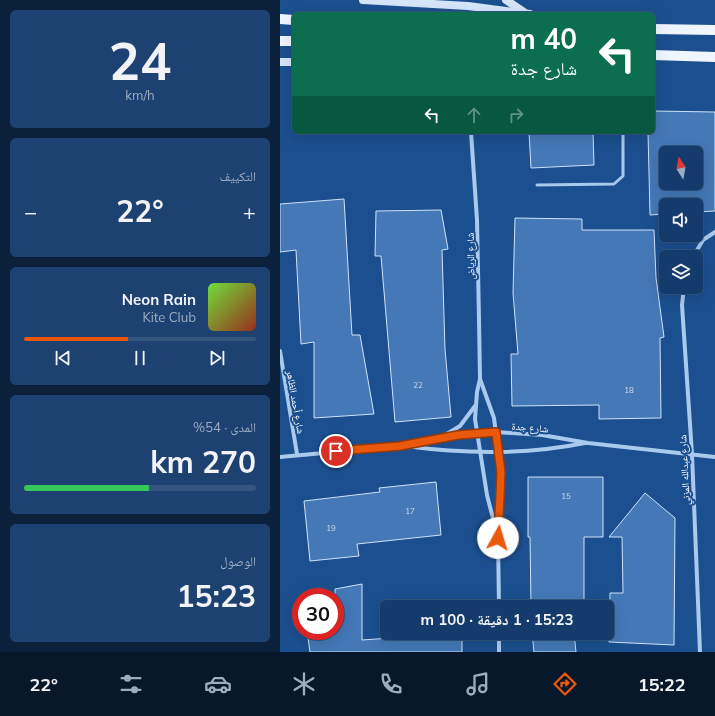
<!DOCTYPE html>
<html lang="ar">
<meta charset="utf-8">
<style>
:root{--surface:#143b6b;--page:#1d4271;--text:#f1f3f6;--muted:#9dadc1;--line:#33557e;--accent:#ea580c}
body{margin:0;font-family:Mulish,"Noto Naskh Arabic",sans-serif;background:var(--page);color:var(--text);direction:rtl;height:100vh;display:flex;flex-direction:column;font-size:15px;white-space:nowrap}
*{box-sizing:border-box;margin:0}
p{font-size:13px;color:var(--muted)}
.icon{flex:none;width:22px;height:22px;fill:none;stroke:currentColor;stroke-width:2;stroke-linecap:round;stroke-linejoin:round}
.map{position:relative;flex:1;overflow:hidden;direction:ltr}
.panel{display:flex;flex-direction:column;gap:10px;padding:10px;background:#0b203b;width:280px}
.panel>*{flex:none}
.guide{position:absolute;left:12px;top:12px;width:363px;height:122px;border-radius:6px;box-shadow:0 4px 16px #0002,0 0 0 1px var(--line);direction:rtl;background:#0b6e4f;color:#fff;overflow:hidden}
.needle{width:26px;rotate:349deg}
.fabs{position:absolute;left:379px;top:146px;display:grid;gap:8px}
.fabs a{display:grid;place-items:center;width:44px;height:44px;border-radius:6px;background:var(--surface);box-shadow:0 4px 16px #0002,0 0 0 1px var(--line);font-size:20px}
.speed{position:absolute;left:12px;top:588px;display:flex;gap:8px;font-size:20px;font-weight:700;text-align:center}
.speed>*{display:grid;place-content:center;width:52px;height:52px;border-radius:50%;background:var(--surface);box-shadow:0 4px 16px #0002,0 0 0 1px var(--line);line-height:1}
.speed .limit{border:6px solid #d22;background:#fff;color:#111}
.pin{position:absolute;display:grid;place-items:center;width:34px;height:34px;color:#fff;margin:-17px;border:2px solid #fff;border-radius:50%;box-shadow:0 1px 4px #0007}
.me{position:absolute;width:44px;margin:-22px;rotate:6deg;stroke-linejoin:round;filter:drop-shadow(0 0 3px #0008)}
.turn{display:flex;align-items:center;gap:14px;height:84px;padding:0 12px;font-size:18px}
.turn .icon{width:52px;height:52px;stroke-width:2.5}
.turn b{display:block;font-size:28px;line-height:34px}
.lanes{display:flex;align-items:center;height:38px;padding:0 12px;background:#0003;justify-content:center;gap:20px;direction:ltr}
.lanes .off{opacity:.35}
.big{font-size:30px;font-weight:700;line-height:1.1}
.panel .widget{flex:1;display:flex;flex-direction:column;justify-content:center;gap:6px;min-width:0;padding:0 14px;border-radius:6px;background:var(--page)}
.panel .dial{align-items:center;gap:0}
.dial b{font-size:52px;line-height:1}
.song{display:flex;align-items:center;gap:12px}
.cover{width:48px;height:48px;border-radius:6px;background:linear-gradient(135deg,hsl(100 70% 55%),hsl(10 70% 35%))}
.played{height:4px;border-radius:2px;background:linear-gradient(90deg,var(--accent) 45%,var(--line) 45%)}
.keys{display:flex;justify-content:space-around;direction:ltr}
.heat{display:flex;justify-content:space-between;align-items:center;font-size:22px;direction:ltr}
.charge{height:6px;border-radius:3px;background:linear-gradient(90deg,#34c759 54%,var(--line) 0)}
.trip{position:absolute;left:100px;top:600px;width:234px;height:40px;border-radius:6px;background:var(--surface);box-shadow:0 4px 16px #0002,0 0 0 1px var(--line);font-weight:700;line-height:40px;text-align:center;direction:rtl}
.tabs{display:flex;height:64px;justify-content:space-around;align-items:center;background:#08182b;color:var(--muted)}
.tabs .icon{width:28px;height:28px}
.tabs .selected{color:var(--accent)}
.tabs b{font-size:18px;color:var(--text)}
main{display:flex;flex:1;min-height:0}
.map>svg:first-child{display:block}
.building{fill:#4478b7;stroke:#cfe3fa;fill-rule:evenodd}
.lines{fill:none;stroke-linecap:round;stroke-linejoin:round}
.lane{stroke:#a9c9ee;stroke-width:3}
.street{stroke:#a9c9ee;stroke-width:4}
.secondary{stroke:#d6e6fa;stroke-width:8}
.primary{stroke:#f0f6ff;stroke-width:10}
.route-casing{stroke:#983908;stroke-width:10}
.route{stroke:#ea580c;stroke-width:7}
.labels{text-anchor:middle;stroke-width:4;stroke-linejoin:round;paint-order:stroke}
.number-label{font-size:8px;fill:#d0dded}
.street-label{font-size:10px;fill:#fff;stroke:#1b4f8f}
</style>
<main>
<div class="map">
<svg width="435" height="652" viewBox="0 0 435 652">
<rect width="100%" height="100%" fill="#1b4f8f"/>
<g class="building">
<path d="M373,111L435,112V211L416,212V205H386V214L370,215L368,132H373ZM386,153H416V183H386Z"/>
<path d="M249,132H313L314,165L251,168Z"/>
<path d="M64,199L72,335H80L94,414L34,418V342L21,344L16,250L0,252V204Z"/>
<path d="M161,210L168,249L162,250L165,349L171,417L115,422L101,256H95L96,211Z"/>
<path d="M235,218L302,219V230H374L376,278L384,337L380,338L381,418L319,419V405L232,406L231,354H238L233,293Z"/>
<path d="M248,477H323V537H304V607H251L250,537H248Z"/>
<path d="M156,482L161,535L77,544L79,556L30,561L24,501L100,492L99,488Z"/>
<path d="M365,493L395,518L394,645L329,642L330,593H343L342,537H329Z"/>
<path d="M82,584V640L182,633V652H30L27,631H55V589Z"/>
<path d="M252,633H294L296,652H254Z"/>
</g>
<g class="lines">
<path class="lane" d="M257,185L334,184L343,176V132"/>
<g class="street">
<path d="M191,132L197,220L199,319L200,379L197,392L195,419L207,495L218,538"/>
<path d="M413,257L423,240L435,232"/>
<path d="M404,287L402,305L412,454L420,652"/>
<path d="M0,351L17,454"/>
<path d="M200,379L214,418L221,473L218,538L219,607"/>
<path d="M165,435L180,426L195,406"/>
<path d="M125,446C185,454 246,455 305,443"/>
<path d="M0,457L120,446L178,435L216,432L262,435L308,443L435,457"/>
<path d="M219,633V652"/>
</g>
<g class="secondary">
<path d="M83,0L188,6L250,14"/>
<path d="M226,0L244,12"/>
<path d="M0,62H14"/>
</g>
<g class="primary">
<path d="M0,19L14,20"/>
<path d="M373,29L435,30"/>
<path d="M0,41H14"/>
<path d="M373,55L435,57"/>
</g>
</g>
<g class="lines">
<defs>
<path id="route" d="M56,451L120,446L178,435L216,432L221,473L218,538"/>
</defs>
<use href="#route" class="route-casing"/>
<use href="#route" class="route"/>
</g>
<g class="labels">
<g class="number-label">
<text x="138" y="388">22</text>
<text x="349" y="393">18</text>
<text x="286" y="499">15</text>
<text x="130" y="514">17</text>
<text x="51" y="531">19</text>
</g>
<g class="street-label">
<text transform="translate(190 256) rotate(-91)" y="4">شارع الرياض</text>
<text transform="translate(16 402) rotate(80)" y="4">شارع أحمد الظاهر</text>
<text transform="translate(250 427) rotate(5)" y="4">شارع جدة</text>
<text transform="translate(404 470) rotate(-93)" y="4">شارع عبدالله المزني</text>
</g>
</g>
</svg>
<div class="fabs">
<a><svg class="needle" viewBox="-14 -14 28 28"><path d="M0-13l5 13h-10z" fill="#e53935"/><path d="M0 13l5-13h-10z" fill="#9dadc1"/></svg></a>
<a><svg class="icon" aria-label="sound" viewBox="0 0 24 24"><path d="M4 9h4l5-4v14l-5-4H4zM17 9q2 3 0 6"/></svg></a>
<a><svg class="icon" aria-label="layers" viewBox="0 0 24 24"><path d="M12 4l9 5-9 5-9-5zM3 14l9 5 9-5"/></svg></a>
</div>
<div class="speed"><div class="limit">30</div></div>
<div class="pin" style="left:56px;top:451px;background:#d93025"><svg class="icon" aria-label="arrive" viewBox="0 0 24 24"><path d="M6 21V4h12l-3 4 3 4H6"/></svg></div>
<svg class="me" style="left:218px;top:538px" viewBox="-20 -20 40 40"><circle r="19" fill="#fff"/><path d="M0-13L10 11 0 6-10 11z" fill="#ea580c"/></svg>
<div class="trip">15:23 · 1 دقيقة · 100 m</div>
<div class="guide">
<div class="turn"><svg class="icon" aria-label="left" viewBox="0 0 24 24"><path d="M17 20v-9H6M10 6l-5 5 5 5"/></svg><div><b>40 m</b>شارع جدة</div></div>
<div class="lanes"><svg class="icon" aria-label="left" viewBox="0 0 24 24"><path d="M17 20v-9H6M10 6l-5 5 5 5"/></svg><svg class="icon off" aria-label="ahead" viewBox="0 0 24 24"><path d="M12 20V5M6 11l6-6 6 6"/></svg><svg class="icon off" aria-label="right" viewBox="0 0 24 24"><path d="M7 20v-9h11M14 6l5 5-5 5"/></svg></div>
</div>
</div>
<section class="panel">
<div class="widget dial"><b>24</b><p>km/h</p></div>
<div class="widget"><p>التكييف</p>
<div class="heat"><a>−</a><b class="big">22°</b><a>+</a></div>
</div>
<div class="widget">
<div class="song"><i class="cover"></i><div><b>Neon Rain</b><p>Kite Club</p></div></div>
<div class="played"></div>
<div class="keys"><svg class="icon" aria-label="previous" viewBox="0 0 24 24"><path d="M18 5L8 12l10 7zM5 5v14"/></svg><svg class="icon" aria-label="pause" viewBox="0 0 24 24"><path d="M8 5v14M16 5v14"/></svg><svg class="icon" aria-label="next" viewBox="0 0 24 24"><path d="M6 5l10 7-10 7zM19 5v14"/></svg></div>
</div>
<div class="widget"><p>المدى · 54%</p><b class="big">270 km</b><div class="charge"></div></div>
<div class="widget"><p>الوصول</p><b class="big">15:23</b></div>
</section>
</main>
<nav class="tabs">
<b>15:22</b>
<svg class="icon selected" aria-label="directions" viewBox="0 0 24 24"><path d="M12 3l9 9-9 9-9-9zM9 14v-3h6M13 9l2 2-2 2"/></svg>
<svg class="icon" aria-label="music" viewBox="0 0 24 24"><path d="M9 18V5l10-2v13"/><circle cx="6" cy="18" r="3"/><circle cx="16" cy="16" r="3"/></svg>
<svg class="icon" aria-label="phone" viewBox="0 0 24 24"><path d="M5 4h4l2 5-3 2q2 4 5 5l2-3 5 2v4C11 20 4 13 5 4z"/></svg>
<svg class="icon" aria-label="climate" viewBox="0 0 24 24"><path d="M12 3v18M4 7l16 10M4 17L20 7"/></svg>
<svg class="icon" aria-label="car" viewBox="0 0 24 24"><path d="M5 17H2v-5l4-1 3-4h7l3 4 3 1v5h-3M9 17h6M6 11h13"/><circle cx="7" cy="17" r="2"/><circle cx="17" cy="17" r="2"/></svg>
<svg class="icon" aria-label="filters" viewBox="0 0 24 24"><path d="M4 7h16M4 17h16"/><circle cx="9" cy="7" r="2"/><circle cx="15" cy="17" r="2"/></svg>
<b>22°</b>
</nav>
